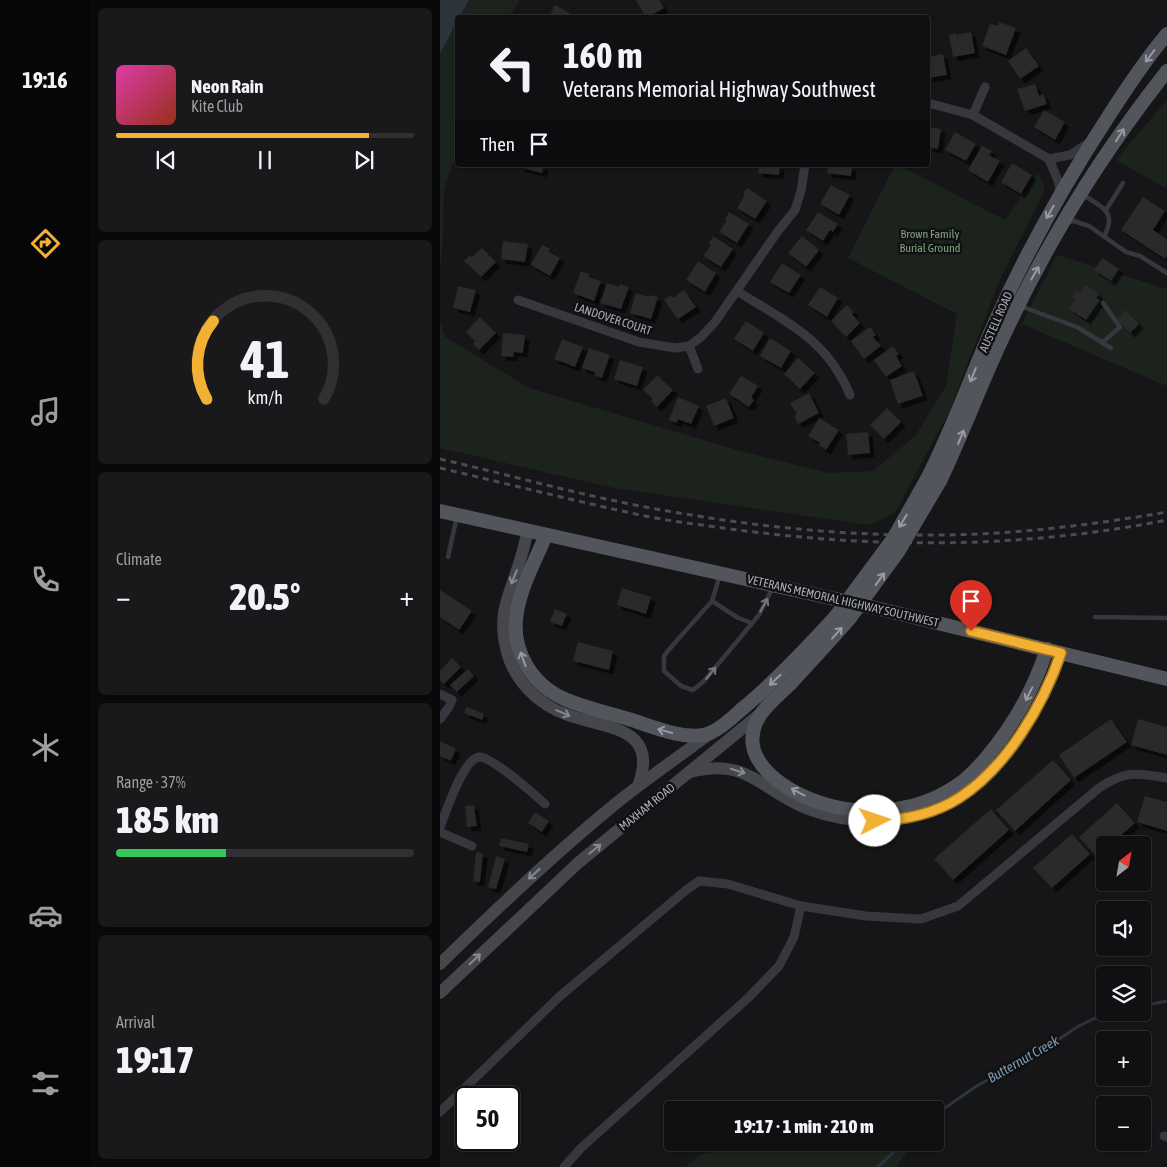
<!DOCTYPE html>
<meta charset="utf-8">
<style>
:root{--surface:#101012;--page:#19191b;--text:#f1f3f6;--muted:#9c9d9f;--line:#303032;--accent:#f2b134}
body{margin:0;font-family:"Asap Condensed",sans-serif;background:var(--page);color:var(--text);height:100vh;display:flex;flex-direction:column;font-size:19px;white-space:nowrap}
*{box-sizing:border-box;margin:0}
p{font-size:16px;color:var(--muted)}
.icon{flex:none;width:28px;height:28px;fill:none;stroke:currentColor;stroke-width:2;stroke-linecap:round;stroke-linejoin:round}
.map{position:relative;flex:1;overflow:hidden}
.details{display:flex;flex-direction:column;gap:8px;padding:8px;background:#09090a;width:350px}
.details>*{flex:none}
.top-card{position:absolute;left:15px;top:15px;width:475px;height:152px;border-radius:5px;box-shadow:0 1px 4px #0004,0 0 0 1px var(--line);background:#101012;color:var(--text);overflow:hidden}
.needle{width:32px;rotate:31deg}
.buttons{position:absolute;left:656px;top:836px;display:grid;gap:10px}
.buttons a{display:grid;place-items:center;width:55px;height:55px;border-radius:5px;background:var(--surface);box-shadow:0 1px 4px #0004,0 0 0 1px var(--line);font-size:25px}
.speed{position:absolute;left:15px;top:1086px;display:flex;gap:10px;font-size:25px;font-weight:700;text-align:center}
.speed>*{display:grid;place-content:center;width:65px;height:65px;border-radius:50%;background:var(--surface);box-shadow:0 1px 4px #0004,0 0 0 1px var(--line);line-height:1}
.speed .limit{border:2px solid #111;border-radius:8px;background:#fff;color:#111}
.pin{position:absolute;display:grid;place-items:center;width:42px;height:42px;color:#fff;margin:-51px -21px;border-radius:50% 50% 50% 0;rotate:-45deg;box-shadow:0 0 5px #0007}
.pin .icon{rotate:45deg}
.me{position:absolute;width:55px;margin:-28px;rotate:86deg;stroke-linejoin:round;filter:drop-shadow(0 0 4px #0008)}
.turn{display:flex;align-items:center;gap:18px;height:105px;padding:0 25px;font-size:22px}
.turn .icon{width:65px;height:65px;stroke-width:2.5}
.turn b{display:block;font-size:35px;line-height:42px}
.then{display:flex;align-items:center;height:48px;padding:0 25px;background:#0003;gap:10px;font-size:19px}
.big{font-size:38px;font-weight:800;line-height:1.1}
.details .card{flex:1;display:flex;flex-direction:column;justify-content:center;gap:8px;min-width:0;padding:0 18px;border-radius:8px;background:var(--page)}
.details .dial{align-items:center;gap:0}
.dial svg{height:130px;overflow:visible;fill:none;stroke:var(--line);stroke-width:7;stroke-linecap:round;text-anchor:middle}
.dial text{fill:var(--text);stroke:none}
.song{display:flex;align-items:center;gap:15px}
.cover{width:60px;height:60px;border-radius:8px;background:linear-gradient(135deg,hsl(320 70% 55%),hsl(10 70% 35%))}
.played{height:5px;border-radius:2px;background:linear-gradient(90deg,var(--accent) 85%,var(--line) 85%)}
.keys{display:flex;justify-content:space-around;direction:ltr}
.heat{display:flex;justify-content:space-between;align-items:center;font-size:28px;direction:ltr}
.charge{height:8px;border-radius:4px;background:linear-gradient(90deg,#34c759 37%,var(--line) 0)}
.trip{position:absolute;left:224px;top:1101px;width:280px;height:50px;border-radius:5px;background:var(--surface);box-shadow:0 1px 4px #0004,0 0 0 1px var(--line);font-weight:800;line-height:50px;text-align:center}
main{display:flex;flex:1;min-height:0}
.tab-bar{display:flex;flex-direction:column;width:90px;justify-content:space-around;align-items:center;background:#060607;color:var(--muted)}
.tab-bar .icon{width:35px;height:35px}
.tab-bar .selected{color:var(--accent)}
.tab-bar b{font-size:22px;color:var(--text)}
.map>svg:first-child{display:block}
.green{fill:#1c231d}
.water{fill:#2c353c}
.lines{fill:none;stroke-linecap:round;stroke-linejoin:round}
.stream{stroke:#2c353c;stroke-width:3}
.building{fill:#29292c;filter:url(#shadow)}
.service{stroke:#37383d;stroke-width:4.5}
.minor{stroke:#37383d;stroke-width:9}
.secondary{stroke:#45474d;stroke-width:12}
.primary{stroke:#53555c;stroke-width:14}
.rail{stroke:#4a4c52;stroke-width:3;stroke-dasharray:6 5;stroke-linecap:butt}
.primary-bridge{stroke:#53555c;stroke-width:14}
.oneway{stroke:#979ba6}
.oneway2{stroke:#858993}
.oneway3{stroke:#757881}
.route-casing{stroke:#9d7322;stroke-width:12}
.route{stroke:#f2b134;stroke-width:9}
.labels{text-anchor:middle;stroke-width:5;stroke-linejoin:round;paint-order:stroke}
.park-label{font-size:12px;fill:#7fa381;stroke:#111113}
.street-label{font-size:12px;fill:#a8adb8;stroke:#111113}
.water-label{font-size:14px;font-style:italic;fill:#7f9bb3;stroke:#111113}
</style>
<main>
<nav class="tab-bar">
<b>19:16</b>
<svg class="icon selected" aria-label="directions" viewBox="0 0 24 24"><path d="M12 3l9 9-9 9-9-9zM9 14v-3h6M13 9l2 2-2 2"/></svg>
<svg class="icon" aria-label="music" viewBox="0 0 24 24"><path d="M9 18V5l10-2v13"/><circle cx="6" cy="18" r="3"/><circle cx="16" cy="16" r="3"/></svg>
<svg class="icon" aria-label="phone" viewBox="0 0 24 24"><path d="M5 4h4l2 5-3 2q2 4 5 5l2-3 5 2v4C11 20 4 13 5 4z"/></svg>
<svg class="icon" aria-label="climate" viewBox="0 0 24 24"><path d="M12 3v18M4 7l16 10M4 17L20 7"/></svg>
<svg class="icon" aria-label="car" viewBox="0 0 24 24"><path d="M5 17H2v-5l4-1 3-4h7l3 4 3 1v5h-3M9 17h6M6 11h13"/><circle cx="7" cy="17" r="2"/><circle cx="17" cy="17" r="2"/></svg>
<svg class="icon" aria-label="filters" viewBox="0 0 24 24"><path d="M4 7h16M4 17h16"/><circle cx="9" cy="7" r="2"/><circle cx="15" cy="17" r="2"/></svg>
</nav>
<section class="details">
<div class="card">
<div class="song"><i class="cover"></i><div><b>Neon Rain</b><p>Kite Club</p></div></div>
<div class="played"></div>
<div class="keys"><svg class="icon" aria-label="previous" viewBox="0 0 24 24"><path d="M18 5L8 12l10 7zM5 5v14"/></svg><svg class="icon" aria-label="pause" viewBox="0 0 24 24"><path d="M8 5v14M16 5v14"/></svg><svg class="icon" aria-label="next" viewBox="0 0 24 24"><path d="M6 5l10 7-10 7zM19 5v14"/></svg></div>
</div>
<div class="card dial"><svg viewBox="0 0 100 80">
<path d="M14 69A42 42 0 1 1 86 69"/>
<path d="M14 69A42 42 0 0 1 18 21" stroke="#f2b134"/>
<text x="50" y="56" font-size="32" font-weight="700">41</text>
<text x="50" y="72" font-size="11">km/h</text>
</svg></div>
<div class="card"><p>Climate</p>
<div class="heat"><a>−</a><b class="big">20.5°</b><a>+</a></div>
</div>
<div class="card"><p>Range · 37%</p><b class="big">185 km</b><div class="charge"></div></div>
<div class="card"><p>Arrival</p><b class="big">19:17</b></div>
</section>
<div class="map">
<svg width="727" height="1167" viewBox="0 0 727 1167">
<defs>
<filter id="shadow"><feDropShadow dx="4.5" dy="4.5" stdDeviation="0" flood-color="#0009"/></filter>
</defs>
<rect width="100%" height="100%" fill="#161618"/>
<g class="green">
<path d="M29,0H80L69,17L20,18Z"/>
<path d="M17,22V152L4,189L2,255L0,269V53Z"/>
<path d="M727,100V189L676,160Z"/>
<path d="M455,165H458L565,220L598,173L605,189L560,279L510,410L455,513L429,525L174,488L0,448V320L5,337L89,388L300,451L388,473L433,471L476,435L506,386L517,314L408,258Z"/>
<path d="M617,255L727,289V386L582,324Z"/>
<path d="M352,1143H432L467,1151L457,1167H245L261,1154Z"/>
</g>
<path class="water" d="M0,0H29L20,17L18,18L17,22L0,53Z"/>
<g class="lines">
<g class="stream">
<path d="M702,1006L727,1001"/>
<path d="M495,1115L535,1087L609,1046L637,1027L653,1019L676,1012"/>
<path d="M438,1167L464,1142"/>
</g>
</g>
<g class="building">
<path d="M196,0H219L224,8L206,18Z"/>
<path d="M115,5L133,15L131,18H108Z"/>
<path d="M559,22L576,28L566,55L542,46L550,24L558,26Z"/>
<path d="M531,32L535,53L513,57L509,35L516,33V35Z"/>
<path d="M586,48L599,66L580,79L568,61Z"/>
<path d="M503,54L507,75L488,78V57Z"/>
<path d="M595,84L599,96L603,94L607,104L585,111L577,89Z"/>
<path d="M604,110L625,122L615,140L594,127Z"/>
<path d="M488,127L501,129L498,149L488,147Z"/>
<path d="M515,132L536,144L526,161L505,150Z"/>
<path d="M542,146L552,151L549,155L560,161L548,182L528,170Z"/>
<path d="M572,163L592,175L581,194L561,182Z"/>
<path d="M79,165H104L102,173L79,167Z"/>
<path d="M319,165H340L339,175L318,173Z"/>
<path d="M388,165L412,166L411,176L387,173Z"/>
<path d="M391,185L410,195L399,215L380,204Z"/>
<path d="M307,188L327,201L315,219L297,208L305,195L303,194Z"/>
<path d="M703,197L725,211L713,230L727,239V256L725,259L681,230Z"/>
<path d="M289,212L309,224L297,243L279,232L287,220L285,219Z"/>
<path d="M378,212L398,224L393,232L390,230L383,241L366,230Z"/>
<path d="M273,236L293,249L281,267L263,256L271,245L269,243Z"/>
<path d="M362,236L379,250L366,267L348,253Z"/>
<path d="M63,241L88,244L85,262L61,259Z"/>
<path d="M102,245L110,249L108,251L120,258L110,276L91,265Z"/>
<path d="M42,248L56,262L41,277L24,261L30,255L32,257Z"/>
<path d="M662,258L679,269L671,281L654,270Z"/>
<path d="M258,261L276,273L265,292L246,280Z"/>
<path d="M342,263L361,275L349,293L330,282Z"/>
<path d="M141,271L149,274L148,277L161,281L154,301L133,293Z"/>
<path d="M167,283L179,287L180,284L189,287L181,309L160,303Z"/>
<path d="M646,285L659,294L656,298L660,300L646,320L629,309L636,299L632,297L637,291L640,293Z"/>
<path d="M18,286L36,290L30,312L13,308Z"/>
<path d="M380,287L398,298L387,317L368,305Z"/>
<path d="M244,290L256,307L238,319L224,300L231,295L233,298Z"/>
<path d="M196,293L209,297V295L218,297L211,319L190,313Z"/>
<path d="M407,305L414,312L412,314L420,323L406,337L391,321Z"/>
<path d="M686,310L699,324L690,333L677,319Z"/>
<path d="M40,317L56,333L39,350L33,344L35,341L26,332Z"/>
<path d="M306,321L324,333L313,351L294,339Z"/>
<path d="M430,327L436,335L433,337L441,346L424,359L411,341Z"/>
<path d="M63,333L85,335L83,353L74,352L73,357L61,356Z"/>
<path d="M330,338L351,351L341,368L320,356Z"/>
<path d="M122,339L143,347L135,367L114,359Z"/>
<path d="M453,346L459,354L456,356L462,366L446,377L434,360Z"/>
<path d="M149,348L170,355L162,378L154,375L155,372L142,368Z"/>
<path d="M358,358L375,373L360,389L344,374Z"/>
<path d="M180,360L203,367L197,386L174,379Z"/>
<path d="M474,371L483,396L458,404L450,380Z"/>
<path d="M217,375L233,390L217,407L211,401L213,399L203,390Z"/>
<path d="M301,376L318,386L311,398L314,400L309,407L289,394Z"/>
<path d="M369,393L379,413L358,424L354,416L357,414L350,403Z"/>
<path d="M238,397L259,406L251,424L238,419L237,423L229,420Z"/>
<path d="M286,398L294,418L274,426L266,406Z"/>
<path d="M447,408L461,422L444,439L430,425Z"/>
<path d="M379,418L399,430L386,450L379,445L380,443L368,436Z"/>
<path d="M428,432L430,453L408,455L406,434Z"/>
<path d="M182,588L211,597L206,614L177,605Z"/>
<path d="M0,590L32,611L19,630L0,617Z"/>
<path d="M115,609L127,614L122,626L110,622Z"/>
<path d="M138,642L173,651L169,670L133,661Z"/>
<path d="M12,658L21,667L4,684L0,680V671Z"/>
<path d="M28,669L34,676L17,692L10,685Z"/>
<path d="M27,707L44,714L42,720L24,713Z"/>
<path d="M671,719L687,742L634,778L619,755Z"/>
<path d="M698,719L727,727V755L691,745Z"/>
<path d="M0,741L16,749L11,761L0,756Z"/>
<path d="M613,760L631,780L575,831L556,810Z"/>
<path d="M705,796L727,802V831L697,822Z"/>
<path d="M677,803L695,823L670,845H665V850L657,857L639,837Z"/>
<path d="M34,805L37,826L27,827L25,806Z"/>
<path d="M551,809L569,830L513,880L494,859Z"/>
<path d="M95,812L109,821L102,832L88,823Z"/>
<path d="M632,834L650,854L612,888L593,868Z"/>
<path d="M61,838L89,844L87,852L59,846Z"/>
<path d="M36,852L43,853L40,882L33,881Z"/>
<path d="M56,856L65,859L56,889L48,887Z"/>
</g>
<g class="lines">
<g class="service">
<path d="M643,195C661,206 678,212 664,236"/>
<path d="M666,210L683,183"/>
<path d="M628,222L634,221L649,226L686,252L700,256L727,273"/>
<path d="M580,306L637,327L671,348"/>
<path d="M662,343L680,327L663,303"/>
<path d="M8,557L17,516"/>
<path d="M280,575L272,601L232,646L224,656V671L241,686L253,690L264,681L319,615L333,587"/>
<path d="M272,601L298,618L312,623"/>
<path d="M655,617L727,618"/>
</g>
<g class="minor">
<path d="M488,103L533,115L609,159L630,155L650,142"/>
<path d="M533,115L545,87"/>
<path d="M609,159L619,183L620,194"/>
<path d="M297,291C346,322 387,339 410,395"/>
<path d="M78,300L199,342L235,348L249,346L261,337L275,322L338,231L355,210L361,191L365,165"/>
<path d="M249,346L258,369"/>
<path d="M0,694L12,700L9,707L0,719"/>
<path d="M0,827C6,813 22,760 39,757C51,756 95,795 105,804"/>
<path d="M0,832L32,846"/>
<path d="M361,906L426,916L481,919L518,906L659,788C686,770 697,773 727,778"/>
<path d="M0,1112L119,997L245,891L259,881L288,884L361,906L354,937L339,966L308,998L141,1148L124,1167"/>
<path d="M724,1136L727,1137"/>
</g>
<g class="secondary">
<path d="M88,530C85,543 82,555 78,567C68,599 58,613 66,648C73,680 98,705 128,715C168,729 220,727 198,786"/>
<path d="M250,772C308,757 320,790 368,809C416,827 474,825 518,798C566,770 603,705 621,653"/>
<path d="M0,964C56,909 113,855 174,805C205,780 238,757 271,733"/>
<path d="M0,993L138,863L320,714"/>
</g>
<g class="primary">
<path d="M487,479C511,432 529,382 550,333C583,258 623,186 668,117C686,89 705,60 727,34"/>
<path d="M500,481C523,433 541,383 564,335C607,242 663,152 727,71"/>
<path d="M0,511L440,609L727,679"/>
<path d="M106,535C96,559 81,586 77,612C70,650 92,686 127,700C148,709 170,713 192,720C212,727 252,743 272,732C283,727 293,717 302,709C336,681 366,649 396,616"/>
<path d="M410,618C392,639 373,659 354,680C341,694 322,707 315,725C299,769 361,800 396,807C415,811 437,812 456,809C480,806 503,796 522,782C531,775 539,766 546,758C574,725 594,689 607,649"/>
</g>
<g class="rail">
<path d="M0,459C65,474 129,492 195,505C288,523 384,535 479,535C562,536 646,526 727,512"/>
<path d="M0,468C64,483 127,499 191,513C222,520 253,524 284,528C432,549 580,549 727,520"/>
</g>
<g class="primary-bridge">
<path d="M396,616L453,539L487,479"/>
<path d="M410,618L458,552L500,481"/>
</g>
</g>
<defs><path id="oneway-shaft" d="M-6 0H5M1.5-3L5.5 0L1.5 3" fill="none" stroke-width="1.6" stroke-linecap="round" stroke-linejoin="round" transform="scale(1.25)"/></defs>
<g class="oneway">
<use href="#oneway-shaft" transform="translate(710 56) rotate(127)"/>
<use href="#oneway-shaft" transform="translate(680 135) rotate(-57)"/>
<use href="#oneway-shaft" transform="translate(610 212) rotate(120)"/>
<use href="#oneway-shaft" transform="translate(595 273) rotate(-60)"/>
<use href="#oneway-shaft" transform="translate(533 375) rotate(112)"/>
<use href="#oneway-shaft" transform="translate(521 437) rotate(-67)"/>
<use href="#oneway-shaft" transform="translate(463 521) rotate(121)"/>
<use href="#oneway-shaft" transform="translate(440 579) rotate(-54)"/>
<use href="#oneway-shaft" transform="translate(397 633) rotate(-48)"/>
<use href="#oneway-shaft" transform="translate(83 659) rotate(-110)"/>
<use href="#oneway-shaft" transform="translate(335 680) rotate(137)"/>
<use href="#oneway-shaft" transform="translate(589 694) rotate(117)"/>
<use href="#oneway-shaft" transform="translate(225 731) rotate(-165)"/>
<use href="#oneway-shaft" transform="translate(358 792) rotate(-152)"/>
</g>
<g class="oneway2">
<use href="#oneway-shaft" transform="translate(74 577) rotate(113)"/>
<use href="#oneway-shaft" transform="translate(123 713) rotate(23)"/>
<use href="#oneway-shaft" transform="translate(298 771) rotate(18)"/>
<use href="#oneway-shaft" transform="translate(155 849) rotate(-39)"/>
<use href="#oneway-shaft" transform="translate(94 874) rotate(138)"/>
<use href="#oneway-shaft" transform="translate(35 959) rotate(-44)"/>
</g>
<g class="oneway3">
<use href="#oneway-shaft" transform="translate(324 605) rotate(-61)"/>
<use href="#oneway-shaft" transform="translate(271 673) rotate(-51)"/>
</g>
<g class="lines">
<defs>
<path id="route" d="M435,821C464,820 494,814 519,798C567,767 603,705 621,653L531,631"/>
</defs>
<use href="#route" class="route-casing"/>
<use href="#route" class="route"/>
</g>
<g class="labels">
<g class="park-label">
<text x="490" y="238">Brown Family<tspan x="490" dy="14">Burial Ground</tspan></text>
</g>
<g class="street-label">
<text transform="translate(173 319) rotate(18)" y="4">LANDOVER COURT</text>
<text transform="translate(556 322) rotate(-66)" y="4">AUSTELL ROAD</text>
<text transform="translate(403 601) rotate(13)" y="4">VETERANS MEMORIAL HIGHWAY SOUTHWEST</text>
<text transform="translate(207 807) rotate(-39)" y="4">MAXHAM ROAD</text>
</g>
<g class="water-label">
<text transform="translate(583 1059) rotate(-30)" y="5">Butternut Creek</text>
</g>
</g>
</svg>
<div class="buttons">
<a><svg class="needle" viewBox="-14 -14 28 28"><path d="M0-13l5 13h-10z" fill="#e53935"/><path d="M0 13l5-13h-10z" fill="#9c9d9f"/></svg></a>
<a><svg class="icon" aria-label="sound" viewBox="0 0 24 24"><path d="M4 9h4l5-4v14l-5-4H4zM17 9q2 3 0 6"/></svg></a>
<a><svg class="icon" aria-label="layers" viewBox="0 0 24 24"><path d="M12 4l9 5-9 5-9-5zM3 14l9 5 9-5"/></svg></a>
<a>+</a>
<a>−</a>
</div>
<div class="speed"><div class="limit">50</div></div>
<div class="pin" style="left:531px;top:631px;background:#d93025"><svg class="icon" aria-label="arrive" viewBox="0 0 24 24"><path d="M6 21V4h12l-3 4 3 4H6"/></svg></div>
<svg class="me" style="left:435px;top:821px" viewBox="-20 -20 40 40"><circle r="19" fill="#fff"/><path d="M0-13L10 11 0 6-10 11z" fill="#f2b134"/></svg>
<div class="trip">19:17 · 1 min · 210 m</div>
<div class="top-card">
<div class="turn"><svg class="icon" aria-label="left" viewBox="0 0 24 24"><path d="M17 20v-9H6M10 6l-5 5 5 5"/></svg><div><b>160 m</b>Veterans Memorial Highway Southwest</div></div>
<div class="then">Then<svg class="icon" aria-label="arrive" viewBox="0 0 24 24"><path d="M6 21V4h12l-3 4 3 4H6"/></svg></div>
</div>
</div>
</main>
